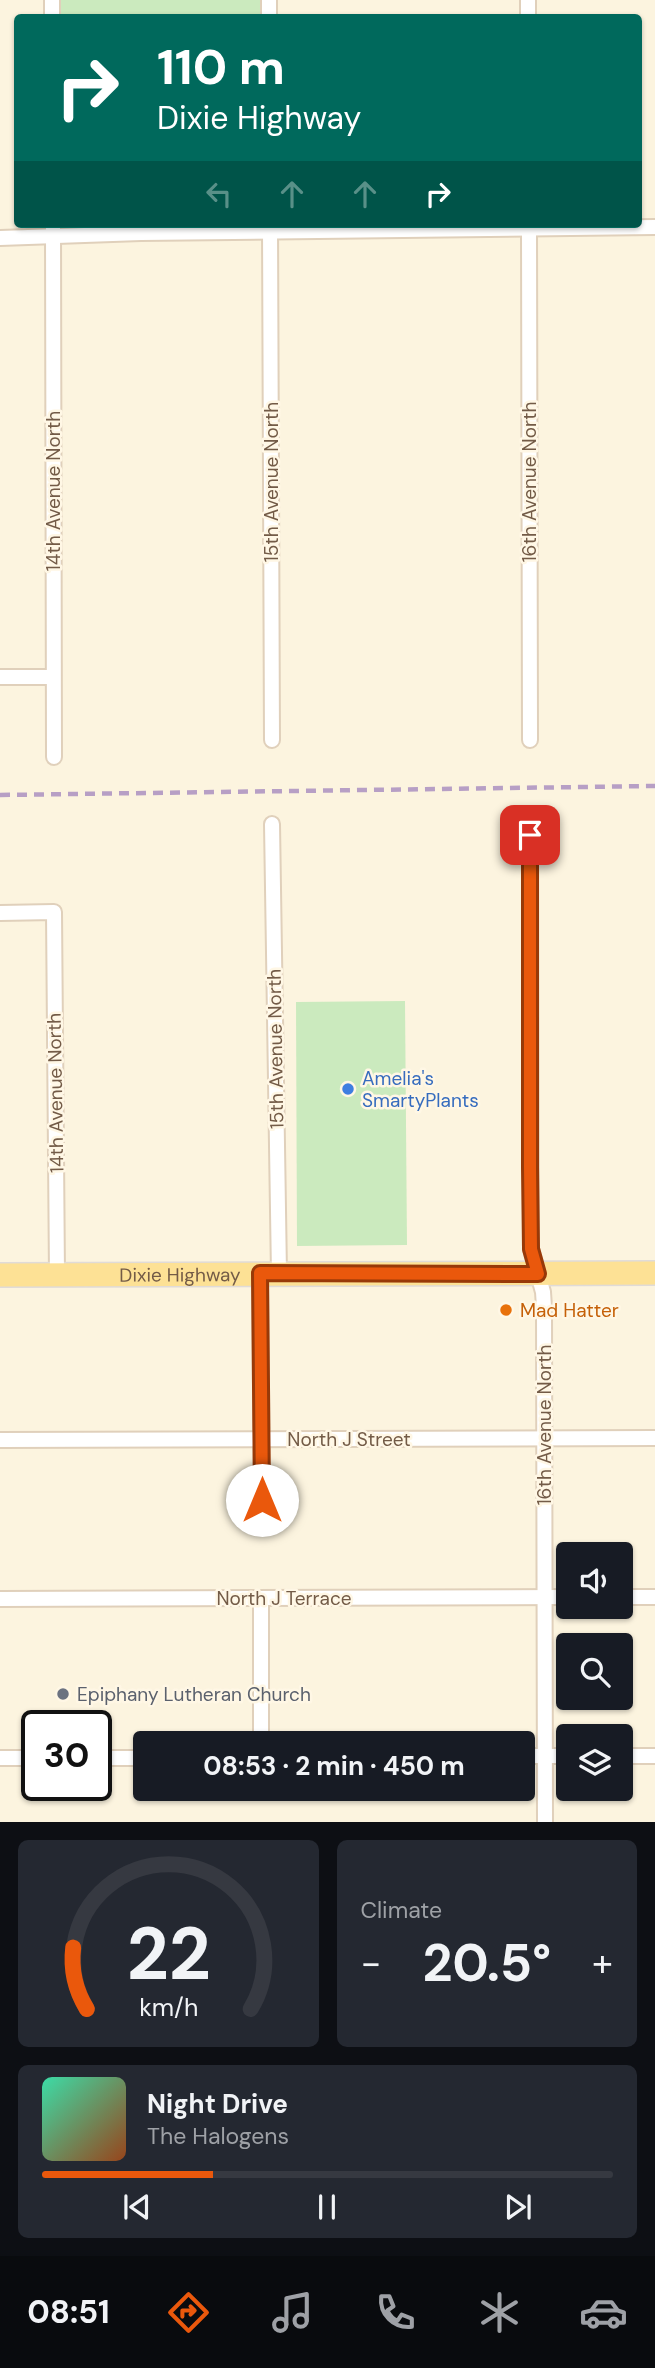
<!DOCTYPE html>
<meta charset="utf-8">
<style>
:root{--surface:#171b24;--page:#242831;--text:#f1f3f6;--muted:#9ea1a6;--line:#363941;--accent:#ea580c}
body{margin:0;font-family:"DM Sans",sans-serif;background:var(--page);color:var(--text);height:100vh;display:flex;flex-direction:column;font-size:26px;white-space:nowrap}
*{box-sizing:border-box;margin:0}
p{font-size:23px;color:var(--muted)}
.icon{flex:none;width:38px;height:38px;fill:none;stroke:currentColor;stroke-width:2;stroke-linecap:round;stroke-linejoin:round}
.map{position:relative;height:1822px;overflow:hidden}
.sheet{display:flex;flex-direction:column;gap:18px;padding:18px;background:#0d0f14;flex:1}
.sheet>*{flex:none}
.banner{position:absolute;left:14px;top:14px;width:628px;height:214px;border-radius:7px;box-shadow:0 2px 5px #0004;background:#00695c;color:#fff;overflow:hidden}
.tools{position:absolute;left:556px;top:1542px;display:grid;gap:14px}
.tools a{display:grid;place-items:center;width:77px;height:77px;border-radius:7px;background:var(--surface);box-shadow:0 2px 5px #0004;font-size:35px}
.speed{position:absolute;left:21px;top:1710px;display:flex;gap:14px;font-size:35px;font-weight:700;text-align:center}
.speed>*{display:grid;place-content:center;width:91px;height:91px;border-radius:50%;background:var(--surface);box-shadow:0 2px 5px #0004;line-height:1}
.speed .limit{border:4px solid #111;border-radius:10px;background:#fff;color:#111}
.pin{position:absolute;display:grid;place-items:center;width:60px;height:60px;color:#fff;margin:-30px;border-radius:14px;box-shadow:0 4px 10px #0006}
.me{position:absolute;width:77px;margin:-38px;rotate:0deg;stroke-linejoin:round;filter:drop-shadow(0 0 5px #0008)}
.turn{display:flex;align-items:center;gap:24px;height:147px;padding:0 28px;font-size:32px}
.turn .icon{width:91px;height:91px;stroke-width:2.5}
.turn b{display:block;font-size:49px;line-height:60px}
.lanes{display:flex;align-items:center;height:66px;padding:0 28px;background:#0003;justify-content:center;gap:35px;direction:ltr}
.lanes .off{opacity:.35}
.big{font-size:52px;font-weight:700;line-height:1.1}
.sheet .tile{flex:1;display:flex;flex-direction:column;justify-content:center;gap:10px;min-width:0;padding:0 24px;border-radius:10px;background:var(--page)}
.sheet .dial{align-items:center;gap:0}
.dial svg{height:182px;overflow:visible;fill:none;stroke:var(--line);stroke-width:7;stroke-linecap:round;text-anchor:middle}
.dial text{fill:var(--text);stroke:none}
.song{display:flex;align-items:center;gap:21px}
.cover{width:84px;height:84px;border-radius:10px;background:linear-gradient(135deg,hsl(160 70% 55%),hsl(20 70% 35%))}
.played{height:7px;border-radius:4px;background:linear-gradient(90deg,var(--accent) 30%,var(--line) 30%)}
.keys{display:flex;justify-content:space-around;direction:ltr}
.heat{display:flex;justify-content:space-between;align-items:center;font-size:38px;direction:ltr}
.sheet .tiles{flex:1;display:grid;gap:18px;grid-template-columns:1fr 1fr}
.tile:last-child{grid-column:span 2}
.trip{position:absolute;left:133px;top:1731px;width:402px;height:70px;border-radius:7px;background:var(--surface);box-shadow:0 2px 5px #0004;font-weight:700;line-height:70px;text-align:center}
.tabs{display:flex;height:112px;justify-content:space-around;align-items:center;background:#090b0e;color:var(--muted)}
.tabs .icon{width:49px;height:49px}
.tabs .selected{color:var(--accent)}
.tabs b{font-size:32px;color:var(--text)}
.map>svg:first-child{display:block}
.green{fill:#cbeabe}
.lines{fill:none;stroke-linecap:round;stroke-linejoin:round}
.street-casing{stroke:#e0d0bb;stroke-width:18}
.primary-casing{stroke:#e0dbd7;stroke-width:26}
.street{stroke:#fff;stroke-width:14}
.primary{stroke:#fde195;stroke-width:23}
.rail{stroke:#b79fc5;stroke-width:4.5;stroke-dasharray:10 7;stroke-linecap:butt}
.route-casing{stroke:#983908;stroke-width:18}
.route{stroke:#ea580c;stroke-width:12}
.shop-dot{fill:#3f7fe0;stroke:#fff7e5;stroke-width:2.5}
.food-dot{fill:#e8710a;stroke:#fff7e5;stroke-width:2.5}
.worship-dot{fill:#6b7280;stroke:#fff7e5;stroke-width:2.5}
.labels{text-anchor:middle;stroke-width:5;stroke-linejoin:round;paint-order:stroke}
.street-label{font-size:19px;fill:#735b47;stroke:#fff7e5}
.shop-label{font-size:19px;fill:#366cbe;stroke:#fff7e5;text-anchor:start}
.food-label{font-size:19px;fill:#c56008;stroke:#fff7e5;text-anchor:start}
.worship-label{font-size:19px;fill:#5b616d;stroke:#fff7e5;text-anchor:start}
</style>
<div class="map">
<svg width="655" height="1822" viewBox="0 0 655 1822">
<rect width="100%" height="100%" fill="#fcf4df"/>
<g class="green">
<rect x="61" y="0" width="200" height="17"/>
<path d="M60,224H163L60,229Z"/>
<path d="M405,1001L407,1245L297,1246L296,1002Z"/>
</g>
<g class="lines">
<defs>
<g id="street">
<path d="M52,0V18"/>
<path d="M269,0V18"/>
<path d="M528,0V18"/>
<path d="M53,224L54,757"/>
<path d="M270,224L272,740"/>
<path d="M529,224L530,740"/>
<path d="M0,238L141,233L655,227"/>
<path d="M0,677H53"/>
<path d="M530,820L531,1249L543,1292L544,1307L545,1822"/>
<path d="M272,824L279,1274"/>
<path d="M0,913L54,912L57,1275"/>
<path d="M260,1273L262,1500"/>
<path d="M0,1440L655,1438"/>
<path d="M621,1597H655"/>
<path d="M261,1598V1743"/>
<path d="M0,1599L569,1597"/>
<path d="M523,1756H569"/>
<path d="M621,1756H655"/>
<path d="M0,1758H37"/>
<path d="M96,1758H145"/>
</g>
<g id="primary">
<path id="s1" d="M0,1275L655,1273"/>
</g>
</defs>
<use href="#street" class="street-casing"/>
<use href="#primary" class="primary-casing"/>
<use href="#street" class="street"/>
<use href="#primary" class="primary"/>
<path class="rail" d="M0,795L655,786"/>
</g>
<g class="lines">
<defs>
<path id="route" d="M262,1500L260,1273L538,1274L531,1249L530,1167V835"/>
</defs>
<use href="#route" class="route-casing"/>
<use href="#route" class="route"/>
</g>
<circle class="shop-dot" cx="348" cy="1089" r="7"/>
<circle class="food-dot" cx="506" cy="1310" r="7"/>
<circle class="worship-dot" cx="63" cy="1694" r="7"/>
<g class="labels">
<g class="street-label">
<text transform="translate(271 482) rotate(-90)" y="7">15th Avenue North</text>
<text transform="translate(529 482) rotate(-90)" y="7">16th Avenue North</text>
<text transform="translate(53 491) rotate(-90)" y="7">14th Avenue North</text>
<text transform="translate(275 1049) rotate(-91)" y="7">15th Avenue North</text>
<text transform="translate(55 1093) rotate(-91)" y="7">14th Avenue North</text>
<text dy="7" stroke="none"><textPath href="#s1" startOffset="180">Dixie Highway</textPath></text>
<text transform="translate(544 1425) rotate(-90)" y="7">16th Avenue North</text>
<text x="349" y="1446">North J Street</text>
<text x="284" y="1605">North J Terrace</text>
</g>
<g class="shop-label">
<text x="362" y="1085">Amelia's<tspan x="362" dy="22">SmartyPlants</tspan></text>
</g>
<g class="food-label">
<text x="520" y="1317">Mad Hatter</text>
</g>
<g class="worship-label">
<text x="77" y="1701">Epiphany Lutheran Church</text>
</g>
</g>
</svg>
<div class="tools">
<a><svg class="icon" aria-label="sound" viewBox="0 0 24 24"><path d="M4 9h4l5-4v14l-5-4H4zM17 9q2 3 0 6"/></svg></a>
<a><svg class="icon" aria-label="search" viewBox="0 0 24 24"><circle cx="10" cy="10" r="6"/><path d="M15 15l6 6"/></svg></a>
<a><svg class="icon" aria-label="layers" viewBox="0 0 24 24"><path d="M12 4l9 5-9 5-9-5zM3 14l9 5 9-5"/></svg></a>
</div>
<div class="speed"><div class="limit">30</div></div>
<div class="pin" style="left:530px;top:835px;background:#d93025"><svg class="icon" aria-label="arrive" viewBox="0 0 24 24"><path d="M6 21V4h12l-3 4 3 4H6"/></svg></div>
<svg class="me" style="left:262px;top:1500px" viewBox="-20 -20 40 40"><circle r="19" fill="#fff"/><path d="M0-13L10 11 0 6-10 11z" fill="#ea580c"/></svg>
<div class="trip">08:53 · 2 min · 450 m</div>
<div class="banner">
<div class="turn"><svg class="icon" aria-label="right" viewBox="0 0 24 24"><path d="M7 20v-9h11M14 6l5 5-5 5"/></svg><div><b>110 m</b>Dixie Highway</div></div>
<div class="lanes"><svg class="icon off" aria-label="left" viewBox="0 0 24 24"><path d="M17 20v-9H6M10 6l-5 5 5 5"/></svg><svg class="icon off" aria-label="ahead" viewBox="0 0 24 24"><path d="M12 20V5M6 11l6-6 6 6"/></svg><svg class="icon off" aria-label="ahead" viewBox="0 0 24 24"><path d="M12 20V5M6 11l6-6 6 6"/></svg><svg class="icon" aria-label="right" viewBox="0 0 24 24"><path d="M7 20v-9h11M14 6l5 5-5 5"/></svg></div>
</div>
</div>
<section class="sheet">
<div class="tiles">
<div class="tile dial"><svg viewBox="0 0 100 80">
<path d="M14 69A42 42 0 1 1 86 69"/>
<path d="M14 69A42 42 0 0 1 8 42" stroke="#ea580c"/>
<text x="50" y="56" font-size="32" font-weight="700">22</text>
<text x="50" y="72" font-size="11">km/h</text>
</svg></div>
<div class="tile"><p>Climate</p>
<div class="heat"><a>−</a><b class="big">20.5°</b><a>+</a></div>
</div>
<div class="tile">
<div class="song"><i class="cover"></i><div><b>Night Drive</b><p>The Halogens</p></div></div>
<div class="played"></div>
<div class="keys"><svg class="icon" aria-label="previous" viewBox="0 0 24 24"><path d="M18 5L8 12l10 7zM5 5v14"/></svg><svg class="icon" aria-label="pause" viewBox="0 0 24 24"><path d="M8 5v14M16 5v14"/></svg><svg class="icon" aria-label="next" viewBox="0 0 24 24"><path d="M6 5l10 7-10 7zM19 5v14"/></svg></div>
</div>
</div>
</section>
<nav class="tabs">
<b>08:51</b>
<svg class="icon selected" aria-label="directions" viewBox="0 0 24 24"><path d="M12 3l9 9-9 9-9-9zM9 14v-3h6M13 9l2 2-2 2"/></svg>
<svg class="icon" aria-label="music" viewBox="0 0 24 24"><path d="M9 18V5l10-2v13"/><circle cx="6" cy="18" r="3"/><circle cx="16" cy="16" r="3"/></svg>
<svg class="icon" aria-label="phone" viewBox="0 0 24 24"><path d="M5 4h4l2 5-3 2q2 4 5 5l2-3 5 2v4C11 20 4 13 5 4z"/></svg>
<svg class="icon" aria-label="climate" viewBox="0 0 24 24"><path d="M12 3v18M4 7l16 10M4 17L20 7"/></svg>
<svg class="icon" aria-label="car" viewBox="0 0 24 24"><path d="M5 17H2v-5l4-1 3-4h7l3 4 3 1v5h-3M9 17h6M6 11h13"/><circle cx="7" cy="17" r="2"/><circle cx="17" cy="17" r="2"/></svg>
</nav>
